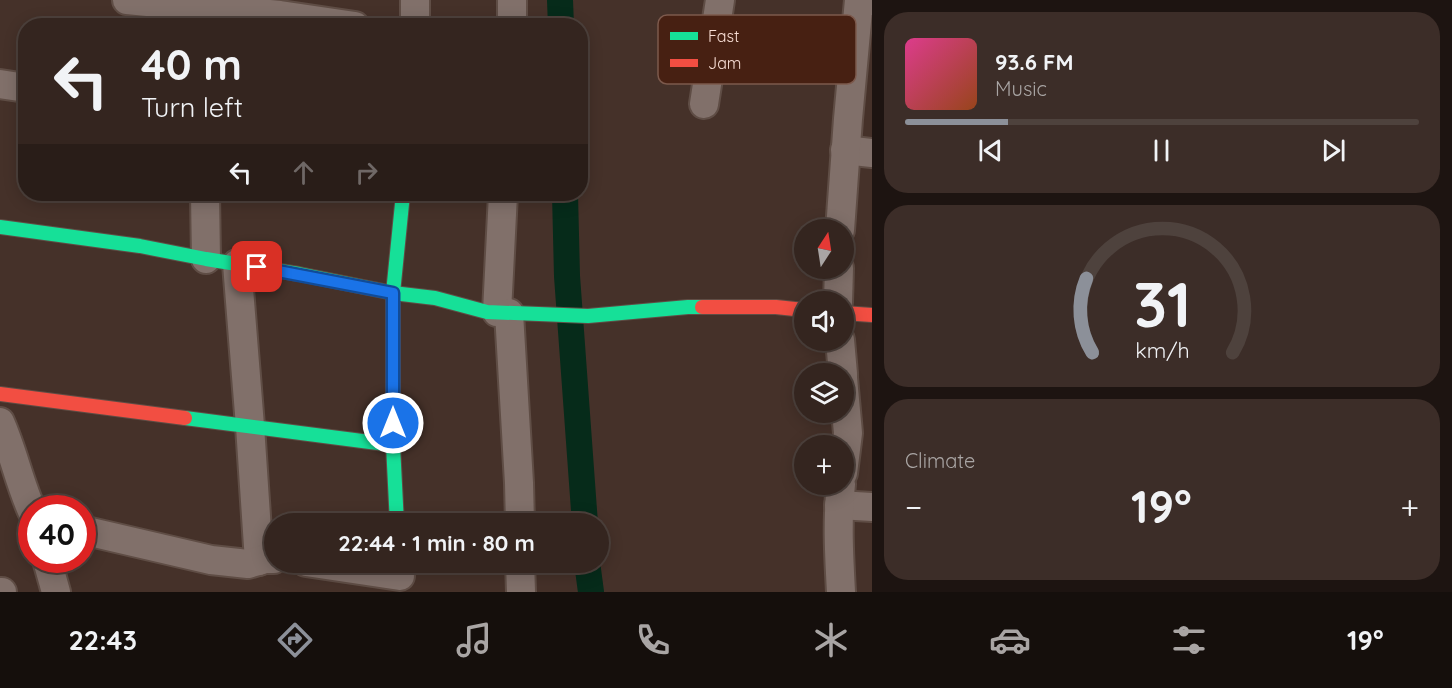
<!DOCTYPE html>
<meta charset="utf-8">
<style>
:root{--surface:#34251f;--page:#3c2d28;--text:#f1f3f6;--muted:#a9a5a4;--line:#4e423d;--accent:#8c9099}
body{margin:0;font-family:Quicksand,sans-serif;background:var(--page);color:var(--text);height:100vh;display:flex;flex-direction:column;font-size:22px;white-space:nowrap}
*{box-sizing:border-box;margin:0}
p{font-size:20px;color:var(--muted)}
.icon{flex:none;width:33px;height:33px;fill:none;stroke:currentColor;stroke-width:2;stroke-linecap:round;stroke-linejoin:round}
.map{position:relative;flex:1;overflow:hidden}
.drawer{display:flex;flex-direction:column;gap:12px;padding:12px;background:#1d1411;width:580px}
.drawer>*{flex:none}
.top-card{position:absolute;left:18px;top:18px;width:570px;height:183px;border-radius:24px;box-shadow:0 3px 15px #0003,0 0 0 2px var(--line);background:#34251f;color:var(--text);overflow:hidden}
.needle{width:39px;rotate:12deg}
.fabs{position:absolute;left:794px;top:219px;display:grid;gap:12px}
.fabs a{display:grid;place-items:center;width:60px;height:60px;border-radius:50%;background:var(--surface);box-shadow:0 3px 15px #0003,0 0 0 2px var(--line);font-size:30px}
.speed{position:absolute;left:18px;top:495px;display:flex;gap:12px;font-size:30px;font-weight:700;text-align:center}
.speed>*{display:grid;place-content:center;width:78px;height:78px;border-radius:50%;background:var(--surface);box-shadow:0 3px 15px #0003,0 0 0 2px var(--line);line-height:1}
.speed .limit{border:9px solid #d22;background:#fff;color:#111}
.pin{position:absolute;display:grid;place-items:center;width:51px;height:51px;color:#fff;margin:-26px;border-radius:12px;box-shadow:0 3px 9px #0006}
.me{position:absolute;width:66px;margin:-33px;rotate:0deg;stroke-linejoin:round;filter:drop-shadow(0 0 4px #0008)}
.turn{display:flex;align-items:center;gap:21px;height:126px;padding:0 24px;font-size:27px}
.turn .icon{width:78px;height:78px;stroke-width:2.5}
.turn b{display:block;font-size:42px;line-height:51px}
.lanes{display:flex;align-items:center;height:57px;padding:0 24px;background:#0003;justify-content:center;gap:30px;direction:ltr}
.lanes .off{opacity:.35}
.big{font-size:45px;font-weight:700;line-height:1.1}
.drawer .tile{flex:1;display:flex;flex-direction:column;justify-content:center;gap:9px;min-width:0;padding:0 21px;border-radius:24px;background:var(--page)}
.drawer .dial{align-items:center;gap:0}
.dial svg{height:156px;overflow:visible;fill:none;stroke:var(--line);stroke-width:7;stroke-linecap:round;text-anchor:middle}
.dial text{fill:var(--text);stroke:none}
.song{display:flex;align-items:center;gap:18px}
.cover{width:72px;height:72px;border-radius:9px;background:linear-gradient(135deg,hsl(330 70% 55%),hsl(20 70% 35%))}
.played{height:6px;border-radius:3px;background:linear-gradient(90deg,var(--accent) 20%,var(--line) 20%)}
.keys{display:flex;justify-content:space-around;direction:ltr}
.heat{display:flex;justify-content:space-between;align-items:center;font-size:33px;direction:ltr}
.trip{position:absolute;left:264px;top:513px;width:345px;height:60px;border-radius:30px;background:var(--surface);box-shadow:0 3px 15px #0003,0 0 0 2px var(--line);font-weight:700;line-height:60px;text-align:center}
.tabs{display:flex;height:96px;justify-content:space-around;align-items:center;background:#150f0c;color:var(--muted)}
.tabs .icon{width:42px;height:42px}
.tabs .active{color:var(--accent)}
.tabs b{font-size:27px;color:var(--text)}
main{display:flex;flex:1;min-height:0}
.map>svg:first-child{display:block}
.lines{fill:none;stroke-linecap:round;stroke-linejoin:round}
.canal{stroke:#062b1a;stroke-width:26}
.street-casing{stroke:#5f4d45;stroke-width:32}
.fast-casing{stroke:#5f4d45;stroke-width:16}
.jam-casing{stroke:#5f4d45;stroke-width:16}
.street{stroke:#81706a;stroke-width:28}
.fast{stroke:#16e098;stroke-width:14}
.jam{stroke:#f24e42;stroke-width:14}
.route-casing{stroke:#114b97;stroke-width:15}
.route{stroke:#1a73e8;stroke-width:10}
.key{fill:#472012;stroke:#7c594c;stroke-width:1.5}
.key-label{font-size:16px;fill:#f8ddd4}
</style>
<main>
<div class="map">
<svg width="872" height="592" viewBox="0 0 872 592">
<rect width="100%" height="100%" fill="#453129"/>
<g class="lines">
<g class="canal">
<path d="M560,0L561,26"/>
<path d="M565,194L567,276L585,524"/>
<path d="M587,562L591,592"/>
</g>
<defs>
<g id="street">
<path d="M127,0L280,15L355,26"/>
<path d="M415,26V0"/>
<path d="M512,26V0"/>
<path d="M0,84L26,88"/>
<path d="M704,104L720,0"/>
<path d="M845,150L872,153"/>
<path d="M205,194L206,259"/>
<path d="M840,230L848,119L859,0L872,1"/>
<path d="M237,264L250,426L259,561"/>
<path d="M838,302L839,268"/>
<path d="M497,312L503,194"/>
<path d="M509,313L519,483L520,524"/>
<path d="M840,340L843,374"/>
<path d="M843,378L848,433L843,473"/>
<path d="M0,422C13,451 19,482 32,511"/>
<path d="M839,505L872,507"/>
<path d="M82,530L211,560L248,564L265,559H274"/>
<path d="M47,560L56,592"/>
<path d="M306,562L400,576"/>
<path d="M520,562L521,592"/>
<path d="M0,592H2"/>
<path d="M841,592C839,556 837,520 841,484"/>
</g>
<g id="fast">
<path d="M0,227L140,246L206,259L299,274L393,293L435,298L487,312L588,316L688,307H702"/>
<path d="M185,418L393,445"/>
<path d="M397,524L393,445V293L403,194"/>
</g>
<g id="jam">
<path d="M702,307H776L804,310"/>
<path d="M843,313L872,315"/>
<path d="M0,394L185,418"/>
</g>
</defs>
<use href="#street" class="street-casing"/>
<use href="#fast" class="fast-casing"/>
<use href="#jam" class="jam-casing"/>
<use href="#street" class="street"/>
<use href="#fast" class="fast"/>
<use href="#jam" class="jam"/>
</g>
<g class="lines">
<defs>
<path id="route" d="M257,267L393,293V423"/>
</defs>
<use href="#route" class="route-casing"/>
<use href="#route" class="route"/>
</g>
<rect x="658" y="15" width="198" height="69" rx="9" class="key"/>
<rect x="670" y="32" width="28" height="8" fill="#16e098"/>
<rect x="670" y="59" width="28" height="8" fill="#f24e42"/>
<g class="key-label">
<text x="708" y="42">Fast</text>
<text x="708" y="69">Jam</text>
</g>
</svg>
<div class="fabs">
<a><svg class="needle" viewBox="-14 -14 28 28"><path d="M0-13l5 13h-10z" fill="#e53935"/><path d="M0 13l5-13h-10z" fill="#a9a5a4"/></svg></a>
<a><svg class="icon" aria-label="sound" viewBox="0 0 24 24"><path d="M4 9h4l5-4v14l-5-4H4zM17 9q2 3 0 6"/></svg></a>
<a><svg class="icon" aria-label="layers" viewBox="0 0 24 24"><path d="M12 4l9 5-9 5-9-5zM3 14l9 5 9-5"/></svg></a>
<a>+</a>
</div>
<div class="speed"><div class="limit">40</div></div>
<div class="pin" style="left:257px;top:267px;background:#d93025"><svg class="icon" aria-label="arrive" viewBox="0 0 24 24"><path d="M6 21V4h12l-3 4 3 4H6"/></svg></div>
<svg class="me" style="left:393px;top:423px" viewBox="-20 -20 40 40"><circle r="17" fill="#1a73e8" stroke="#fff" stroke-width="3"/><path d="M0-11L8 9 0 5-8 9z" fill="#fff"/></svg>
<div class="trip">22:44 · 1 min · 80 m</div>
<div class="top-card">
<div class="turn"><svg class="icon" aria-label="left" viewBox="0 0 24 24"><path d="M17 20v-9H6M10 6l-5 5 5 5"/></svg><div><b>40 m</b>Turn left</div></div>
<div class="lanes"><svg class="icon" aria-label="left" viewBox="0 0 24 24"><path d="M17 20v-9H6M10 6l-5 5 5 5"/></svg><svg class="icon off" aria-label="ahead" viewBox="0 0 24 24"><path d="M12 20V5M6 11l6-6 6 6"/></svg><svg class="icon off" aria-label="right" viewBox="0 0 24 24"><path d="M7 20v-9h11M14 6l5 5-5 5"/></svg></div>
</div>
</div>
<section class="drawer">
<div class="tile">
<div class="song"><i class="cover"></i><div><b>93.6 FM</b><p>Music</p></div></div>
<div class="played"></div>
<div class="keys"><svg class="icon" aria-label="previous" viewBox="0 0 24 24"><path d="M18 5L8 12l10 7zM5 5v14"/></svg><svg class="icon" aria-label="pause" viewBox="0 0 24 24"><path d="M8 5v14M16 5v14"/></svg><svg class="icon" aria-label="next" viewBox="0 0 24 24"><path d="M6 5l10 7-10 7zM19 5v14"/></svg></div>
</div>
<div class="tile dial"><svg viewBox="0 0 100 80">
<path d="M14 69A42 42 0 1 1 86 69"/>
<path d="M14 69A42 42 0 0 1 11 31" stroke="#8c9099"/>
<text x="50" y="56" font-size="32" font-weight="700">31</text>
<text x="50" y="72" font-size="11">km/h</text>
</svg></div>
<div class="tile"><p>Climate</p>
<div class="heat"><a>−</a><b class="big">19°</b><a>+</a></div>
</div>
</section>
</main>
<nav class="tabs">
<b>22:43</b>
<svg class="icon active" aria-label="directions" viewBox="0 0 24 24"><path d="M12 3l9 9-9 9-9-9zM9 14v-3h6M13 9l2 2-2 2"/></svg>
<svg class="icon" aria-label="music" viewBox="0 0 24 24"><path d="M9 18V5l10-2v13"/><circle cx="6" cy="18" r="3"/><circle cx="16" cy="16" r="3"/></svg>
<svg class="icon" aria-label="phone" viewBox="0 0 24 24"><path d="M5 4h4l2 5-3 2q2 4 5 5l2-3 5 2v4C11 20 4 13 5 4z"/></svg>
<svg class="icon" aria-label="climate" viewBox="0 0 24 24"><path d="M12 3v18M4 7l16 10M4 17L20 7"/></svg>
<svg class="icon" aria-label="car" viewBox="0 0 24 24"><path d="M5 17H2v-5l4-1 3-4h7l3 4 3 1v5h-3M9 17h6M6 11h13"/><circle cx="7" cy="17" r="2"/><circle cx="17" cy="17" r="2"/></svg>
<svg class="icon" aria-label="filters" viewBox="0 0 24 24"><path d="M4 7h16M4 17h16"/><circle cx="9" cy="7" r="2"/><circle cx="15" cy="17" r="2"/></svg>
<b>19°</b>
</nav>
